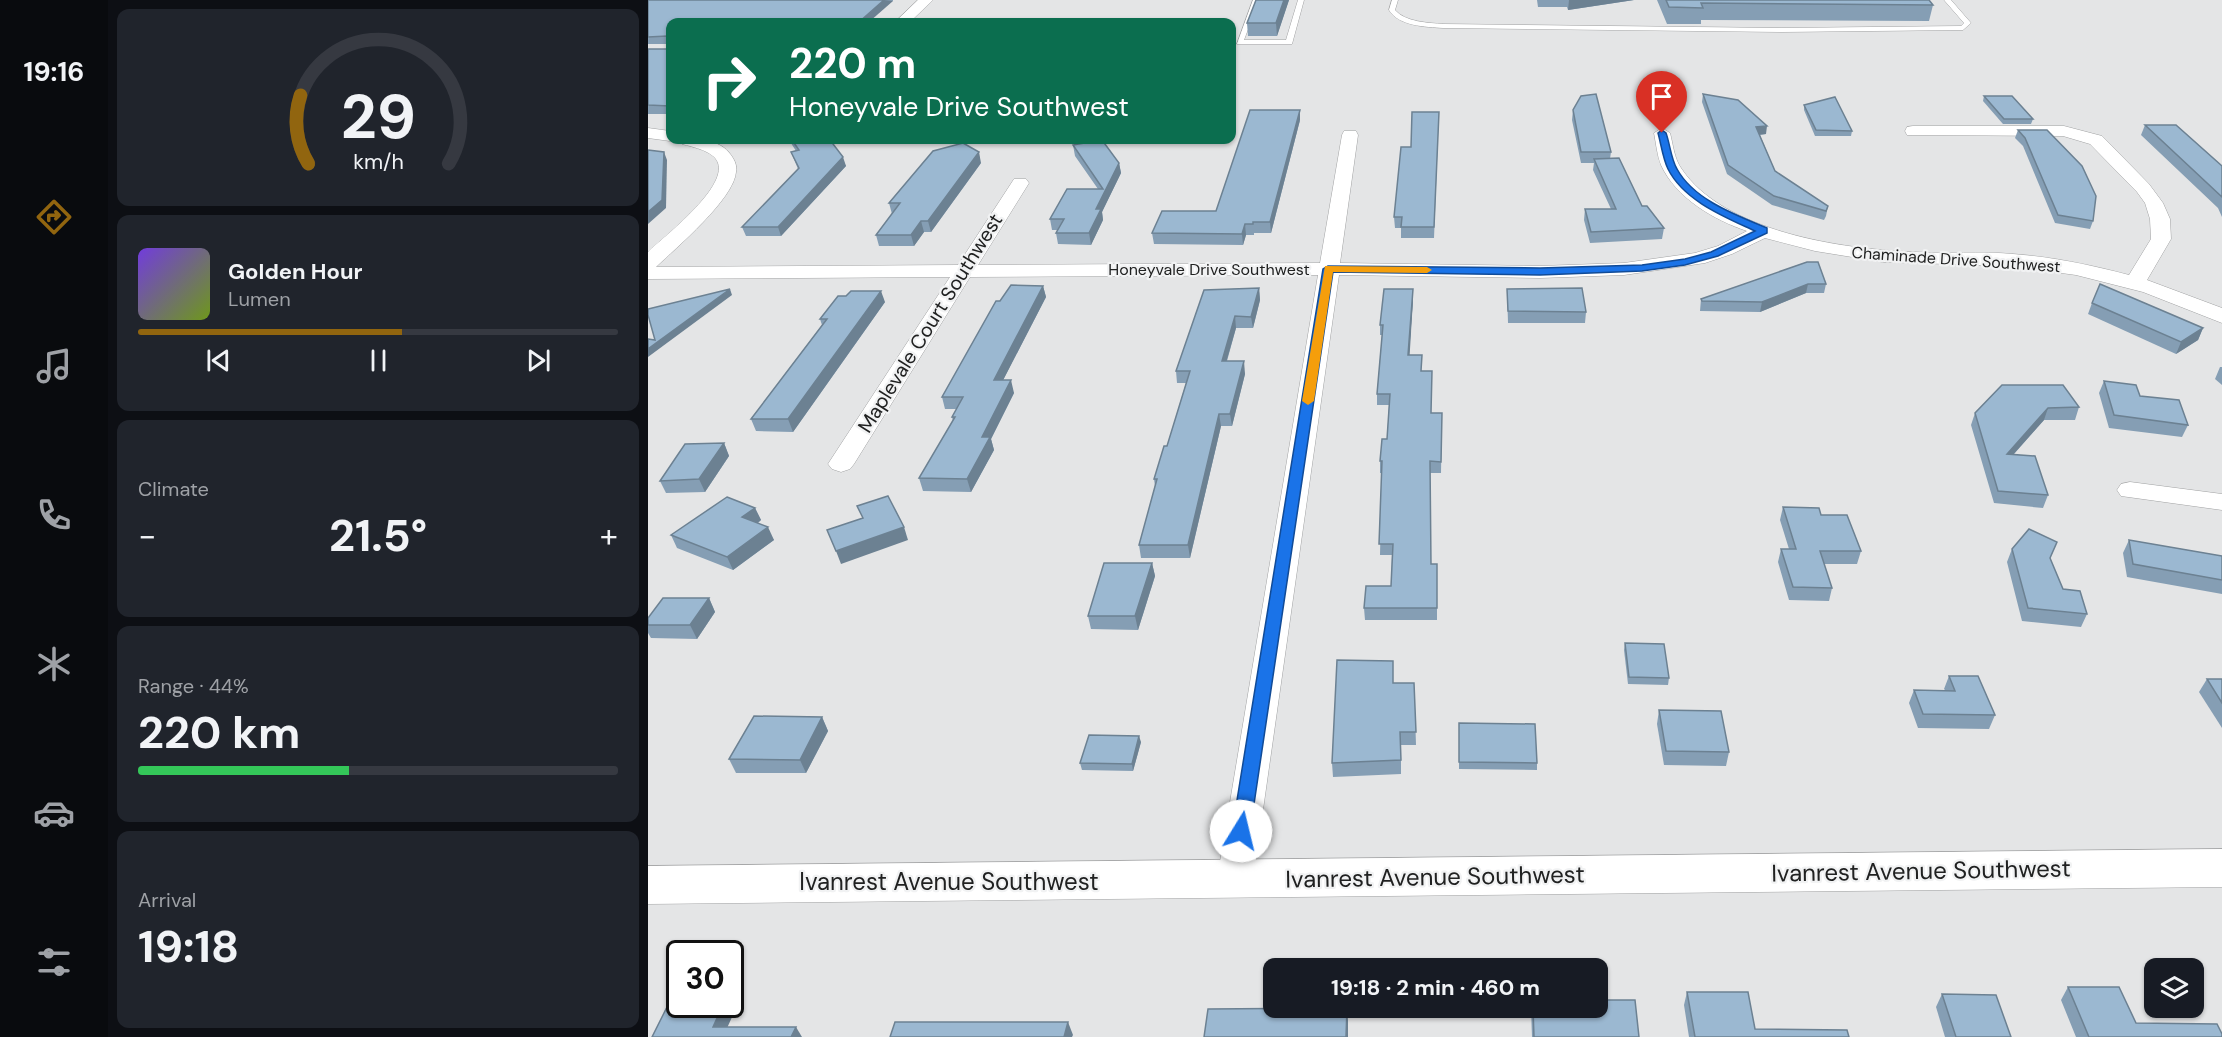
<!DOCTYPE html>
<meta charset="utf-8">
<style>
:root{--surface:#171b24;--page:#20242c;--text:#f1f3f6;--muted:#9ea1a6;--line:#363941;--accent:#91650f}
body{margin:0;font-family:"DM Sans",sans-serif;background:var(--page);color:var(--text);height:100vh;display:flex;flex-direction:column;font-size:22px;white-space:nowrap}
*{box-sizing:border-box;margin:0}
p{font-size:20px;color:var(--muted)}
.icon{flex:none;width:33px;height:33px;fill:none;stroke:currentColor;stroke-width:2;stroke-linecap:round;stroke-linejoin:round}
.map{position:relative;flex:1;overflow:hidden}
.details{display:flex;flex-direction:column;gap:9px;padding:9px;background:#0d0f14;width:540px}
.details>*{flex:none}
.top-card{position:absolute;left:18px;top:18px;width:570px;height:126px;border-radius:12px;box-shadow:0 2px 4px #0004;background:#0b6e4f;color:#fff;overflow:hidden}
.fabs{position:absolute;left:1496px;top:958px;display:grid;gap:12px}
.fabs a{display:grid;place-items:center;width:60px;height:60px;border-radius:12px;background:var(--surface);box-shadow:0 2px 4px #0004;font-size:30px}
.speed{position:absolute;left:18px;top:940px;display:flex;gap:12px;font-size:30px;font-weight:700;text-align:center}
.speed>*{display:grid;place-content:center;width:78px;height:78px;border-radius:50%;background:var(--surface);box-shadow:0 2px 4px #0004;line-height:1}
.speed .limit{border:3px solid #111;border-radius:9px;background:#fff;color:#111}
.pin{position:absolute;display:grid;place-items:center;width:51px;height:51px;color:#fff;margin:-62px -26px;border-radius:50% 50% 50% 0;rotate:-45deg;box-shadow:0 0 6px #0007}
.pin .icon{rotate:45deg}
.me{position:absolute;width:66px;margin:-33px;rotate:9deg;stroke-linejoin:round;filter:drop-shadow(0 0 4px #0008)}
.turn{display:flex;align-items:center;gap:21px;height:126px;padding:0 24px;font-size:27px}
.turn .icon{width:78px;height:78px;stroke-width:2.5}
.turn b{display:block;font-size:42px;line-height:51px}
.big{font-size:45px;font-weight:700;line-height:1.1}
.details .widget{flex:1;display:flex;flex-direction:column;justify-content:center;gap:9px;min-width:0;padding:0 21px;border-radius:12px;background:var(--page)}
.details .dial{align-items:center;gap:0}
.dial svg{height:156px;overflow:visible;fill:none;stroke:var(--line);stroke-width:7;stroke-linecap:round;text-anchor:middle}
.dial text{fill:var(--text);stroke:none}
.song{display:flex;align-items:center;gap:18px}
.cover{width:72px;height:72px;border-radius:9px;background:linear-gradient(135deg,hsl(260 70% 55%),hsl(80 70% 35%))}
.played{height:6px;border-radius:3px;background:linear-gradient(90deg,var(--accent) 55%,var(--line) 55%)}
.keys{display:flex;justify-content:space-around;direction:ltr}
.heat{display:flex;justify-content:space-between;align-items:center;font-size:33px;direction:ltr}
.charge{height:9px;border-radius:4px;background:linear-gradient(90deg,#34c759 44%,var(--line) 0)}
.trip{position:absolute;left:615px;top:958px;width:345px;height:60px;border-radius:12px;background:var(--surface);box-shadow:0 2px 4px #0004;font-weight:700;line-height:60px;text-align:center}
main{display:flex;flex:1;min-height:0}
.menu{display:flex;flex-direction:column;width:108px;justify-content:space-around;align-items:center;background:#090b0e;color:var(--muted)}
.menu .icon{width:42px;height:42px}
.menu .active{color:var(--accent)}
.menu b{font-size:27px;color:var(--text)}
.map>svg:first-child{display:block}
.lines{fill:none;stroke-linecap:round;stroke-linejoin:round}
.service-casing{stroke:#a1a2a3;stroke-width:1}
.minor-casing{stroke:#a1a2a3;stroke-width:1}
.tertiary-casing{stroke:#a1a2a3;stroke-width:1}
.service{fill:#fff;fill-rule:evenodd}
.minor{fill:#fff;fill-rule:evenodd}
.tertiary{fill:#fff;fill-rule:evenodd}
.wall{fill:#859eb4}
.shaded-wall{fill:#6c8192}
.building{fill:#9bb8d1;stroke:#6c8192;stroke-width:1.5}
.route{fill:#1a73e8;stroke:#114b97;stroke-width:1.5}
.slow{fill:#f59e0b}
.labels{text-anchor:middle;stroke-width:4.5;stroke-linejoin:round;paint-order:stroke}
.far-street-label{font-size:16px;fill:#202121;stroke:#f1f2f3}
.street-label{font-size:20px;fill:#202121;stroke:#f1f2f3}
.near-street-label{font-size:24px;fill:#202121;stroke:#f1f2f3}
</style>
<main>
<nav class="menu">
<b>19:16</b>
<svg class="icon active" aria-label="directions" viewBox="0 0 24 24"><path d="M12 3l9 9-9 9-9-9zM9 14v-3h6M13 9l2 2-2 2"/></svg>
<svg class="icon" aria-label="music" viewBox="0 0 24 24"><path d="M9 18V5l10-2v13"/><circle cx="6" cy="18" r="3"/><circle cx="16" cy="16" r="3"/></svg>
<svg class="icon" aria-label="phone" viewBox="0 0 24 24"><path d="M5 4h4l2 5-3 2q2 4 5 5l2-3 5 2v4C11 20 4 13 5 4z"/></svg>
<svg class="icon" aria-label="climate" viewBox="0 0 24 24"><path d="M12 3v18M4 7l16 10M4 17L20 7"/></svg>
<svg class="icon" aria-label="car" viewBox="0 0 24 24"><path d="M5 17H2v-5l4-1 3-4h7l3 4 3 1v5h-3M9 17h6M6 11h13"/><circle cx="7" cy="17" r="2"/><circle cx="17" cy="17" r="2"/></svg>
<svg class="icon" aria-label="filters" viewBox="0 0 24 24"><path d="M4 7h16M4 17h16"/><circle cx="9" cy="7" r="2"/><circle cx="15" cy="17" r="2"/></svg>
</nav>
<section class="details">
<div class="widget dial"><svg viewBox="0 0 100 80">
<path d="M14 69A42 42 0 1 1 86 69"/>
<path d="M14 69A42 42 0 0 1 10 34" stroke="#91650f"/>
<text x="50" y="56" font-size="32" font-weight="700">29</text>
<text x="50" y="72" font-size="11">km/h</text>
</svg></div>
<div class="widget">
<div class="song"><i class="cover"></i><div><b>Golden Hour</b><p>Lumen</p></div></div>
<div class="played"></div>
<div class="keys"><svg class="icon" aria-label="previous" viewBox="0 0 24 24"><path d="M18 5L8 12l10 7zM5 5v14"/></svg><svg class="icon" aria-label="pause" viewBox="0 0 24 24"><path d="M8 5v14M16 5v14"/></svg><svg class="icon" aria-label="next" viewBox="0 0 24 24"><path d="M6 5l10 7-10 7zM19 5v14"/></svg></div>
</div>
<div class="widget"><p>Climate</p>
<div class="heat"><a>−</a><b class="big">21.5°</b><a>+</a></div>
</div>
<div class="widget"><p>Range · 44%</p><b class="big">220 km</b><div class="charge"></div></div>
<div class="widget"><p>Arrival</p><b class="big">19:18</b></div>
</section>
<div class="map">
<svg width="1574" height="1037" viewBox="0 0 1574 1037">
<rect width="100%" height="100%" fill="#e4e5e6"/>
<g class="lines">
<defs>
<g id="service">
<path d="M605,0H611L596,40H638L650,0H656L644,44H589Z"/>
<path d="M744,0H750L747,10C757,22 781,23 795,24L1134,28L1313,26L1316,23L1296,0H1303L1323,23L1315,30L1134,32L795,28C778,27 750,26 741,10Z"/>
</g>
<g id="minor">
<path d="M270,0H285L262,22H247Z"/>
<path d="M1265,126H1416L1454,136L1501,184L1515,203L1522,219L1523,239L1499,280L1574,308V323L1495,292L1428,275L1363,266L1235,262L1167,251L1117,238L1084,254L1057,263L976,275L892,278L691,275L605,880L600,891L587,896L574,891L569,880L670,275L322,277L206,464L202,469L193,472L184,469L180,464L302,277L0,279V252C17,236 79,188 70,163C66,151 45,147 34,144L32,140C50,140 71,138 83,155C87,161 89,165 88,172C86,199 28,248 8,267L310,265L366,179H378L381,183L330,265L672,263L694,135L696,131H708L710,135L692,263L892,266L976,263L1047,253L1070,246L1099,231C1066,220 1028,198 1013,165C1009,155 1008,143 1006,133L1014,128L1022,133C1025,144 1026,158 1033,168C1075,232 1194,249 1265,252C1299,254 1332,251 1365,254C1405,257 1443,265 1481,275L1503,239L1502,219L1497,203L1489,192L1442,144L1415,136L1259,135L1257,131L1259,127Z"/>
<path d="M0,128L22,131V140H28L22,141L0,138Z"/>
<path d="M1482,482L1574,494V510L1473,496L1469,490L1473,484Z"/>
</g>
<path id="tertiary" d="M1574,849V887L0,904V866Z"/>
</defs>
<use href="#service" class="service-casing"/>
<use href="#minor" class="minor-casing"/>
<use href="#tertiary" class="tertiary-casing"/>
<use href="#service" class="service"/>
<use href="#minor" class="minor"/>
<use href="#tertiary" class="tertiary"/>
</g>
<g class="wall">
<path d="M0,0H245V1L22,22V114H0V49H19L21,46V44H0Z"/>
<path d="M608,0H641L629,36H600L599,23Z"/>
<path d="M889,0H986L920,10L919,7H890Z"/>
<path d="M1009,0H1281L1285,5L1281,21L1053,20V24H1019Z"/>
<path d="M1055,94L1118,134L1112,135L1127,171L1180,206L1178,216L1176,220L1124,205L1079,174L1054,102Z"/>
<path d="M1336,96L1385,119L1383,124H1355L1335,101Z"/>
<path d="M1156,105L1204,131L1203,136H1167L1156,110Z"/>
<path d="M925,110L963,152L962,159L994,206L1016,228L1014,239L942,243L936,220L937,209H963L945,170L946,163H933L924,120Z"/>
<path d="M791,112L786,238H753V228H747L746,217L763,147Z"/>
<path d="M652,120L623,233H606V235H598L595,245L506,244L504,233L568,211Z"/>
<path d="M1497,125L1574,166V217L1570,208L1493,135Z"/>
<path d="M1370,130L1445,221L1442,229L1407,223L1375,146L1367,138Z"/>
<path d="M141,140H182L198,166L133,236H98L94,227L150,169L143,152L148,151Z"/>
<path d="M425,145L471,163L473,173L454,212L455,220L443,245L410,244L408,233L409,230H404L402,219L450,189L427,156Z"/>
<path d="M333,163L283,232H276L266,246H231L228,235L244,214L241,203Z"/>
<path d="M1159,262L1178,284L1176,293H1158L1112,312L1052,311L1053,299Z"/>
<path d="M395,286L398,297L355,380L366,393L343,439L346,450L323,492L275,491L271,478L305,421L304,417L309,409H297L294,397L352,301Z"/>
<path d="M611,288L612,300L605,328H588L579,361L597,374L584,426H573L542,558H493L491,545L507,486L506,479L519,446L538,383H529L528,371Z"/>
<path d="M859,289L938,312L937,323H860Z"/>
<path d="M198,296L237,302L145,432L108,431L103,419L174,325L172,319Z"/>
<path d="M765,300L761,355L774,371L783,413H794L793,473H782L783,564H789V620H717L716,608L743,586L744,555H732L734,473H732V461L739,439L741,405H729V394L734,335H732V325Z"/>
<path d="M1444,303L1555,328L1550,340L1528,354L1440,314Z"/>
<path d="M1572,367H1574V385L1567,379Z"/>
<path d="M1456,381L1492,396L1540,425L1534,437L1461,428L1451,393Z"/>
<path d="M1354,385L1431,407L1427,420H1396L1366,454L1400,495L1395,508L1346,503L1323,425L1327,413Z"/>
<path d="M76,443L81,456L57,492L18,493L12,481Z"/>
<path d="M1135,507L1173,515L1213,551L1209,564H1176L1184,588L1181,601L1141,600L1130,562L1133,549H1141L1132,520Z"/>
<path d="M107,508L113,520L110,523L126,540L85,570L29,548L23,535Z"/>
<path d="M1481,540L1574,556V594L1479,577L1475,553Z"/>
<path d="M1364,549L1402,558L1415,589L1439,614L1433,627L1374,621L1359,562Z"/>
<path d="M504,563L507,576L490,630L443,629L440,616Z"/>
<path d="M61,598L67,612L49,639L3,638L0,633V618Z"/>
<path d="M977,643L1021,678L1020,685L980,684L976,650Z"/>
<path d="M1301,676L1347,715L1341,729L1270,728L1261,703L1266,690H1297L1296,689Z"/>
<path d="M1559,679H1574V728L1551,692Z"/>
<path d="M745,683H766L768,745H753V774L685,777L684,763Z"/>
<path d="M1011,710L1081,752L1078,766L1016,765L1009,724Z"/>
<path d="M174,717L180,731L158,773H88L81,759Z"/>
<path d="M811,723L889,763V770L811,769Z"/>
<path d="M493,742L485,771L434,770L432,763Z"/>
<path d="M1420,987L1488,1023L1574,1037H1428L1413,1000Z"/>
<path d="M1039,992L1107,1029L1201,1037H1041L1036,1005Z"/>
<path d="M1294,994L1363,1037H1297L1288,1007Z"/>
<path d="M883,1008H950L991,1037H884Z"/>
</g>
<g class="shaded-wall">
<path d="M236,0L245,1L221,22H211Z"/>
<path d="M636,0H641L629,36L628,23Z"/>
<path d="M921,0H986L920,10Z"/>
<path d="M652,110V120L623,233L622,222Z"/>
<path d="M1119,126L1118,134L1107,135L1108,127Z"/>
<path d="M16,152L19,160L18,208L0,224V212Z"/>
<path d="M331,152L333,163L283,232L280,221Z"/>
<path d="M195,157L198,166L133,236L130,227Z"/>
<path d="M471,163L473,173L454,212L455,220L443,245L441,233L448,209Z"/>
<path d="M273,221L276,232L266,246L263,235Z"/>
<path d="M597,224L598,235L595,245L594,234Z"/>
<path d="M1160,284L1158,293L1112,312L1114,302Z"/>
<path d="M395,286L398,297L349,392L346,380Z"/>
<path d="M611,288L612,300L605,328L603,317Z"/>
<path d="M82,289L84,295L0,357V349Z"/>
<path d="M765,289V300L761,365L760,355Z"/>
<path d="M233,291L237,302L145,432L140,419Z"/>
<path d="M587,316L588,328L575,373L574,361Z"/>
<path d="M1555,328L1550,340L1528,354L1533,342Z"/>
<path d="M596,361L597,374L584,426L582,414Z"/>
<path d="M363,380L366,393L343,439L346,450L323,492L319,479L334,437Z"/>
<path d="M1400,408L1396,420L1355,466L1359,454Z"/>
<path d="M571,414L573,426L542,558L540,545Z"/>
<path d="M76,443L81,456L57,492L51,479Z"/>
<path d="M107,508L113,520L100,530L94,517Z"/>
<path d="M120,527L126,540L85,570L79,557Z"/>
<path d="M256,527L260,540L193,564L188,551Z"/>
<path d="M504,563L507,576L490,630L487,616Z"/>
<path d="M61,598L67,612L49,639L42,625Z"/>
<path d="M174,717L180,731L158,773L152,760Z"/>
<path d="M491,736L493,742L485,771L484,764Z"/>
<path d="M82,995L89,1006L75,1037L65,1027L75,1005H82Z"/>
<path d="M699,1008L700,1021V1037H698Z"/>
<path d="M420,1022L425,1035L424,1037H416Z"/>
<path d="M148,1027L154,1037H143Z"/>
</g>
<g class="building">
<path d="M0,0H236L211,22H22V106L0,105V49H19L21,46L19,36L0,37Z"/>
<path d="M608,0H636L628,23H599Z"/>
<path d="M1018,0H1281L1285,5L1053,3L1055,8L1021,7Z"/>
<path d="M948,94L963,152H933L925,110L933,96Z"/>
<path d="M1055,94L1090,100L1119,126L1108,127L1127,171L1180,206L1178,211L1126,196L1080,165Z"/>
<path d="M1336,96H1364L1385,119H1356Z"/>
<path d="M1187,97L1204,131L1168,130L1156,105Z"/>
<path d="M602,110H652L622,222H605V224H597L594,234L504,233L514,211H568Z"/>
<path d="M764,112H791L786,227H753L754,217H746L753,147H763Z"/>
<path d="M1497,125H1528L1574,166V197Z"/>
<path d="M1370,130H1399L1434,166L1448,196L1445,221L1410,215L1377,138Z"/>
<path d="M144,140H182L195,157L130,227H94L151,168L143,152L151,150Z"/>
<path d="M454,140L471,163L448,209H453L441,233H408L416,219H402L419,189H455L425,145Z"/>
<path d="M315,143L331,152L280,221H273L263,235H228L252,203H241L285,151Z"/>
<path d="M0,150L16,152L14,200L0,212Z"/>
<path d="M971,158L994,206H999L1016,228L943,232L937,209H968L946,159Z"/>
<path d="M1159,262H1170L1178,284H1160L1114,302L1054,301L1053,299Z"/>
<path d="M1452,284L1555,328L1533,342L1444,303Z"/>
<path d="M363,285L395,286L346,380H363L334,437H342L319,479L271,478L307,417H304L315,397H294L348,301H352Z"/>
<path d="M611,288L603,317L587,316L574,361H596L582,414H571L540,545H491L509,479H506L516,446H519L542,371H528L556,290Z"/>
<path d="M934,288L938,312L860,311L859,289Z"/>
<path d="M82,289L0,349V339L7,340L0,315V309Z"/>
<path d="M736,289H765L760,355H774L773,371H784L783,413H794L793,462L782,461L783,564H789V608H716L718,586H743L745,544H731L734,461H732L734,439H739L742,394H729L735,325H732Z"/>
<path d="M203,291H233L140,419H103L179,319H172L190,296H198Z"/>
<path d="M1456,381L1488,385L1492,396L1531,400L1540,425L1466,415Z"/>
<path d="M1354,385H1415L1431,407L1400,408L1359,454L1387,456L1400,495L1350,491L1327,413Z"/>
<path d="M76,443L51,479L12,481L37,444Z"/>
<path d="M240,496L256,527L188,551L179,530L215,518L209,506Z"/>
<path d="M79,497L107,508L94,517L120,527L79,557L23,535Z"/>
<path d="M1135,507L1171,508L1173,515H1199L1213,551H1172L1184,588L1145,587L1133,549H1148Z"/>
<path d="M1381,529L1409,542L1402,558L1415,589L1432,591L1439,614L1380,608L1364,549Z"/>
<path d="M1481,540L1574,556V580L1485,564Z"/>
<path d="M456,563H504L487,616H440Z"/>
<path d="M15,598H61L42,625H0V618Z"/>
<path d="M977,643L1016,644L1021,678L981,677Z"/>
<path d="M689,660L745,661V683H766L768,732H752L753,760L684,763Z"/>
<path d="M1301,676H1330L1347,715L1275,714L1266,690L1307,691Z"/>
<path d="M1559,679H1574V703Z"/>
<path d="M1011,710L1073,711L1081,752L1018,751Z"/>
<path d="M106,716L174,717L152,760L81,759Z"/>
<path d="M811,723L887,724L889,763L811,762Z"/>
<path d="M441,735L491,736L484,764L432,763Z"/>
<path d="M1420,987H1471L1488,1023L1569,1024L1574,1034V1037H1441Z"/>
<path d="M1039,992H1100L1107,1029L1199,1030L1201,1037H1047Z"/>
<path d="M26,993H32V1005H75L65,1027H148L143,1037H4Z"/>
<path d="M1294,994L1348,995L1363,1037H1308Z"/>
<path d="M950,1000H987L991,1037H886L885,1008H950Z"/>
<path d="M699,1008L698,1037H556L560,1009Z"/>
<path d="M247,1022H420L416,1037H242Z"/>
</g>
<path class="route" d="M1014,130L1018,133C1022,144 1023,159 1029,169C1046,200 1088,215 1119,228V233L1070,256L1037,265L994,271L892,275L685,272L602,831L600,836L593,839L587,836L584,831L675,269L680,266L892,268L994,265L1037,259L1063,252L1107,231C1077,217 1036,201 1020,169C1015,159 1013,144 1010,133Z"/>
<path class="slow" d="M677,266L779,267L784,270L779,273L685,272L666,401L660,405L654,401Z"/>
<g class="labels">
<g class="far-street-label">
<text transform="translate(1308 259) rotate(4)" y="6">Chaminade Drive Southwest</text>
<text x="561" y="275">Honeyvale Drive Southwest</text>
</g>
<g class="street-label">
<text transform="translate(282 323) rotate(-58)" y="7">Maplevale Court Southwest</text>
</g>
<g class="near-street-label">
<text transform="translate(1273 871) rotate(-1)" y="8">Ivanrest Avenue Southwest</text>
<text transform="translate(787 877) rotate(-1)" y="8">Ivanrest Avenue Southwest</text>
<text x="301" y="890">Ivanrest Avenue Southwest</text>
</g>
</g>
</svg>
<div class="fabs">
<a><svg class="icon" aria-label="layers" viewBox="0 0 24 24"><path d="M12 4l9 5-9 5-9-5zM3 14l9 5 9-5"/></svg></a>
</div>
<div class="speed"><div class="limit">30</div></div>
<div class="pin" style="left:1014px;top:133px;background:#d93025"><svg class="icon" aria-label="arrive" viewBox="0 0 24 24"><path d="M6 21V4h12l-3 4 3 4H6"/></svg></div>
<svg class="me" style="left:593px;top:831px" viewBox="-20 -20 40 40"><circle r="19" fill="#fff"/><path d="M0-13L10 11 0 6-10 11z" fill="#1a73e8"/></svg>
<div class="trip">19:18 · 2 min · 460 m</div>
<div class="top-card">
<div class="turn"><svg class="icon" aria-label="right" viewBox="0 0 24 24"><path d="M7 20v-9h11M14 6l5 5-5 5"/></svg><div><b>220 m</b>Honeyvale Drive Southwest</div></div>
</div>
</div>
</main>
